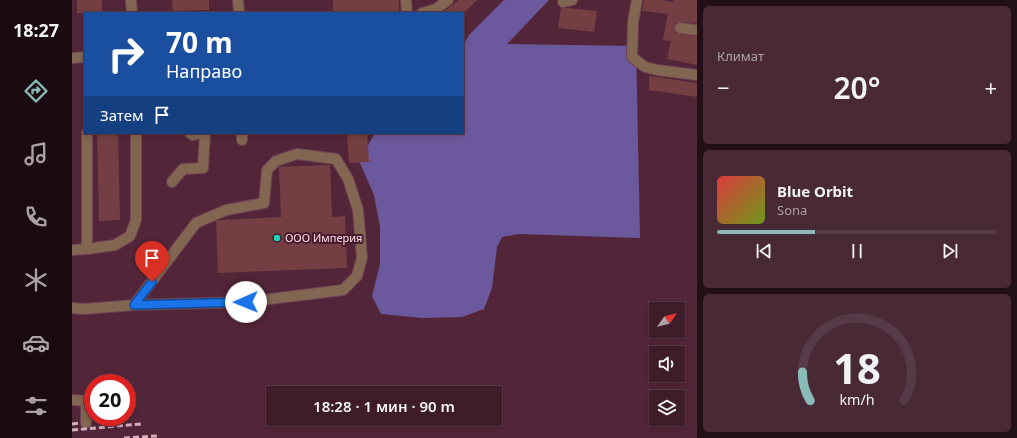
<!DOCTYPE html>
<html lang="ru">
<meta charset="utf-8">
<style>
:root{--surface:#3e1c2a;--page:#492936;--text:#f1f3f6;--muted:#ada1a8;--line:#573a47;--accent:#8bbbb9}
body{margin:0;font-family:"Noto Sans",sans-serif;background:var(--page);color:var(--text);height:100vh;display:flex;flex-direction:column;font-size:15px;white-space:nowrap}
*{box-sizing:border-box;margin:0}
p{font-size:13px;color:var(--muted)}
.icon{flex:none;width:22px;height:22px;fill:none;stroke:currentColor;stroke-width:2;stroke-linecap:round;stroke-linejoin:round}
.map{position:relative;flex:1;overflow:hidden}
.side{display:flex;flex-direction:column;gap:6px;padding:6px;background:#220f17;width:320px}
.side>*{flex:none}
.hud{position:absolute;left:12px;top:12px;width:380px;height:122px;border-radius:0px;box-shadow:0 2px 6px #0003,0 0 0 1px var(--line);background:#1a4fa0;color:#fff;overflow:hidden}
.needle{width:26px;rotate:56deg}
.controls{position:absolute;left:577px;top:302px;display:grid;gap:8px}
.controls a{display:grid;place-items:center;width:36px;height:36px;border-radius:0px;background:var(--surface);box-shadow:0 2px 6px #0003,0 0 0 1px var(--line);font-size:20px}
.speed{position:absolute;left:12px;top:374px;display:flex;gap:8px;font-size:20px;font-weight:700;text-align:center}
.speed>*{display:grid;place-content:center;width:52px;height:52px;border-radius:50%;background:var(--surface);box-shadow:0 2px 6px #0003,0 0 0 1px var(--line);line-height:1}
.speed .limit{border:6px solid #d22;background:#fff;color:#111}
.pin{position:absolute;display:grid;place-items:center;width:34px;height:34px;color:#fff;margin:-41px -17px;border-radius:50% 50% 50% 0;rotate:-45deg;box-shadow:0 0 4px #0007}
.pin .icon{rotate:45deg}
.me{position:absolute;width:44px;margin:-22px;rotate:269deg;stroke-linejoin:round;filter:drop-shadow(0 0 3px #0008)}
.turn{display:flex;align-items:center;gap:14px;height:84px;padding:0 16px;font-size:18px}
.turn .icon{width:52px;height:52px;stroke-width:2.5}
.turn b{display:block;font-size:28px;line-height:34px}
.then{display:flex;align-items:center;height:38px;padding:0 16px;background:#0003;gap:8px;font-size:15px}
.big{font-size:30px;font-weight:600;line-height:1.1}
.side .tile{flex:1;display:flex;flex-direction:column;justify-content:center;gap:6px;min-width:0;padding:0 14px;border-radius:6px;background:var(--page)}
.side .dial{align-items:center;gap:0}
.dial svg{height:104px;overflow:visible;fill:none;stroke:var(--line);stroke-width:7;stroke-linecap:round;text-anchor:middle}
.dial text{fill:var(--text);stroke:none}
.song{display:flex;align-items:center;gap:12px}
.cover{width:48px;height:48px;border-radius:6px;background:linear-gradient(135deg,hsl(0 70% 55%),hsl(80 70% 35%))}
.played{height:4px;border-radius:2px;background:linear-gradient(90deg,var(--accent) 35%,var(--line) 35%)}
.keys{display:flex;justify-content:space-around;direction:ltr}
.heat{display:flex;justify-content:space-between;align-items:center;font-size:22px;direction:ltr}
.trip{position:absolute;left:194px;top:386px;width:236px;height:40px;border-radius:0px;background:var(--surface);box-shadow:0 2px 6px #0003,0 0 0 1px var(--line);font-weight:600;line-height:40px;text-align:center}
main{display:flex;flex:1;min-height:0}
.tab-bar{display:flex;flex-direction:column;width:72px;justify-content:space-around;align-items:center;background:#190b11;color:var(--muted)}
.tab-bar .icon{width:28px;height:28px}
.tab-bar .current{color:var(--accent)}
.tab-bar b{font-size:18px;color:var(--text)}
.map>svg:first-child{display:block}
.forest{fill:#6c589c}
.building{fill:#733f43}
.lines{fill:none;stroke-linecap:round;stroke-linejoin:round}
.minor-casing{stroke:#6f4354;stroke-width:12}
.minor{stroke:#836652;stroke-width:10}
.rail{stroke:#d4b0bd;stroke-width:3;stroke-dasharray:6 3;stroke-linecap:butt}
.route-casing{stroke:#114b97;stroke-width:10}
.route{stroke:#1a73e8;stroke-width:7}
.poi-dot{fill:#14d5b3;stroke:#481a2e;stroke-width:1.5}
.labels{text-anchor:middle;stroke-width:4;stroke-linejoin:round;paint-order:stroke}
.poi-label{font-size:11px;fill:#ffdfea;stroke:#481a2e;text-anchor:start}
</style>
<main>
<nav class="tab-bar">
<b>18:27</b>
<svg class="icon current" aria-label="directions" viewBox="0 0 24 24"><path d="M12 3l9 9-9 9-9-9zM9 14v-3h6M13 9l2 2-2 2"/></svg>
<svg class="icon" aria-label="music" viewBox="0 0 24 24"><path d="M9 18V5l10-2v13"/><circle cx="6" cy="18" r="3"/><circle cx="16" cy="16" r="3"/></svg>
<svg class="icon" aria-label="phone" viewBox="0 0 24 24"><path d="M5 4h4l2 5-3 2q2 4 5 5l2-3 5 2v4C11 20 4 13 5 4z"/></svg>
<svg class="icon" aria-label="climate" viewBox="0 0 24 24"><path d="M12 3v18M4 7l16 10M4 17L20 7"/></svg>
<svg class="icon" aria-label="car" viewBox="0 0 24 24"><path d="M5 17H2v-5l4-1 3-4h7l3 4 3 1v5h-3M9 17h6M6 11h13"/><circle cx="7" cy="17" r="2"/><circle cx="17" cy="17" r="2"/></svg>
<svg class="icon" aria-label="filters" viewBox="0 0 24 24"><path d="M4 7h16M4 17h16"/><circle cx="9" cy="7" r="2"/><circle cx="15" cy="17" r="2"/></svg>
</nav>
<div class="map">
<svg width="625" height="438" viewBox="0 0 625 438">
<rect width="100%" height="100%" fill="#532538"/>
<path class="forest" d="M433,0H477L435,44L564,46L568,238L446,234L430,237L425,247L420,288L412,309L390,317L350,318L309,314L300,296L308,264V227L302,195L287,161L303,133H391V46L397,35L431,1Z"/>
<g class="building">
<rect x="5" y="0" width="25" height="13"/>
<path d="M100,0H137V10L101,11Z"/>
<rect x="261" y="0" width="66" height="13"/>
<path d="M387,0H405L392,13H370Z"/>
<path d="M572,0H589L601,2L602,0H625V23L606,22L603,24L602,28L604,33L607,34L625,36V65L595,59L599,41L591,40L596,14L570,11Z"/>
<path d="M489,8H496L525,11L522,32L486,28Z"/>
<path d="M577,76L625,83V97L577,90Z"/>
<path d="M25,133H46L48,220L27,221Z"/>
<path d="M275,133H295L297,162L277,163Z"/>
<path d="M258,165L260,217L273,216L275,268L146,273L144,221L148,220L209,217L207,167Z"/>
</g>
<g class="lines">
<defs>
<g id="minor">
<path d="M59,0L60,13"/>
<path d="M166,0L167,12"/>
<path d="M334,0L335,13"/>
<path d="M565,0L561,22L560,57L573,67L585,70L625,75"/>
<path d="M491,2L500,0"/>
<path d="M350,13L364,9L376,0"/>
<path d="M608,28L625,30"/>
<path d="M0,58L13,57"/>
<path d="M15,133V249"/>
<path d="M118,133L121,135L129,133"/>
<path d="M170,133V140"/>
<path d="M100,182L111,169L131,168L133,133"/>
<path d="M0,250L15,249L43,245L58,236L64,220V133"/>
<path d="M0,308L12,309L62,305L174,302L271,290L285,276L290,258L286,210L276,179L264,159L225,154L204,161L195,170L192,203L154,210L124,223L62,305"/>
<path d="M0,400L14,401V423"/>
</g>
</defs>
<use href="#minor" class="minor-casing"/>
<use href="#minor" class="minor"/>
<g class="rail">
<path d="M0,424L8,423"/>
<path d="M0,430L69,424"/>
<path d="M52,438L85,436"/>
</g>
</g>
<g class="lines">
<defs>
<path id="route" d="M80,282L62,305L174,302"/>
</defs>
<use href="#route" class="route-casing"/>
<use href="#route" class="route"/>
</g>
<circle class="poi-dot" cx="205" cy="238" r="4"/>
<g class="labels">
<g class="poi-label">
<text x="213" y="242">ООО Империя</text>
</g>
</g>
</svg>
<div class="controls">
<a><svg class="needle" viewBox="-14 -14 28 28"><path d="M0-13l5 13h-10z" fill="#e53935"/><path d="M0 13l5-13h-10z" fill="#ada1a8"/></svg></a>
<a><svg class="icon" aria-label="sound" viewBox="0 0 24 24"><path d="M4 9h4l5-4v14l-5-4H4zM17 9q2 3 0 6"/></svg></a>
<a><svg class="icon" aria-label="layers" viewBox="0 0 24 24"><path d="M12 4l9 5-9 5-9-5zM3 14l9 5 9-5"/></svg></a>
</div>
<div class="speed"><div class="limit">20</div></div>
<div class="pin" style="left:80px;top:282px;background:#d93025"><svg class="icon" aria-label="arrive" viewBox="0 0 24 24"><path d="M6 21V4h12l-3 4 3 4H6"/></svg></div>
<svg class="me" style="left:174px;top:302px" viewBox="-20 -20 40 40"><circle r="19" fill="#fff"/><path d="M0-13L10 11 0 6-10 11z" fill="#1a73e8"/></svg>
<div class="trip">18:28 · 1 мин · 90 m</div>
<div class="hud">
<div class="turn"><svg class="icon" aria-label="right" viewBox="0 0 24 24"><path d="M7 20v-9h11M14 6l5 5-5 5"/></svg><div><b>70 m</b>Направо</div></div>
<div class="then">Затем<svg class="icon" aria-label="arrive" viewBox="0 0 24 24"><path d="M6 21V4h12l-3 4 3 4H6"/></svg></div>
</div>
</div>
<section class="side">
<div class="tile"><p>Климат</p>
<div class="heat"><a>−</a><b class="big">20°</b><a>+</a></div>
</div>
<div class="tile">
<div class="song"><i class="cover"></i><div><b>Blue Orbit</b><p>Sona</p></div></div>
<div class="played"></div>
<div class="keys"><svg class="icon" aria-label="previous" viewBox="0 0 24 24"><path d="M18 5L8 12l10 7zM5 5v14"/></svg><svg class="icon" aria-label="pause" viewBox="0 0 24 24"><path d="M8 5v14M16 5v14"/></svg><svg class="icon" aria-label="next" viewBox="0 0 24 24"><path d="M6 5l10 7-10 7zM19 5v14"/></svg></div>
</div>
<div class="tile dial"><svg viewBox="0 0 100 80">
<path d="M14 69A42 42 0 1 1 86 69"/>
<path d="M14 69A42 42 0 0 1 8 47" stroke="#8bbbb9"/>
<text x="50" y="56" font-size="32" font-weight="700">18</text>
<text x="50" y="72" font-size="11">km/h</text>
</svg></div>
</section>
</main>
